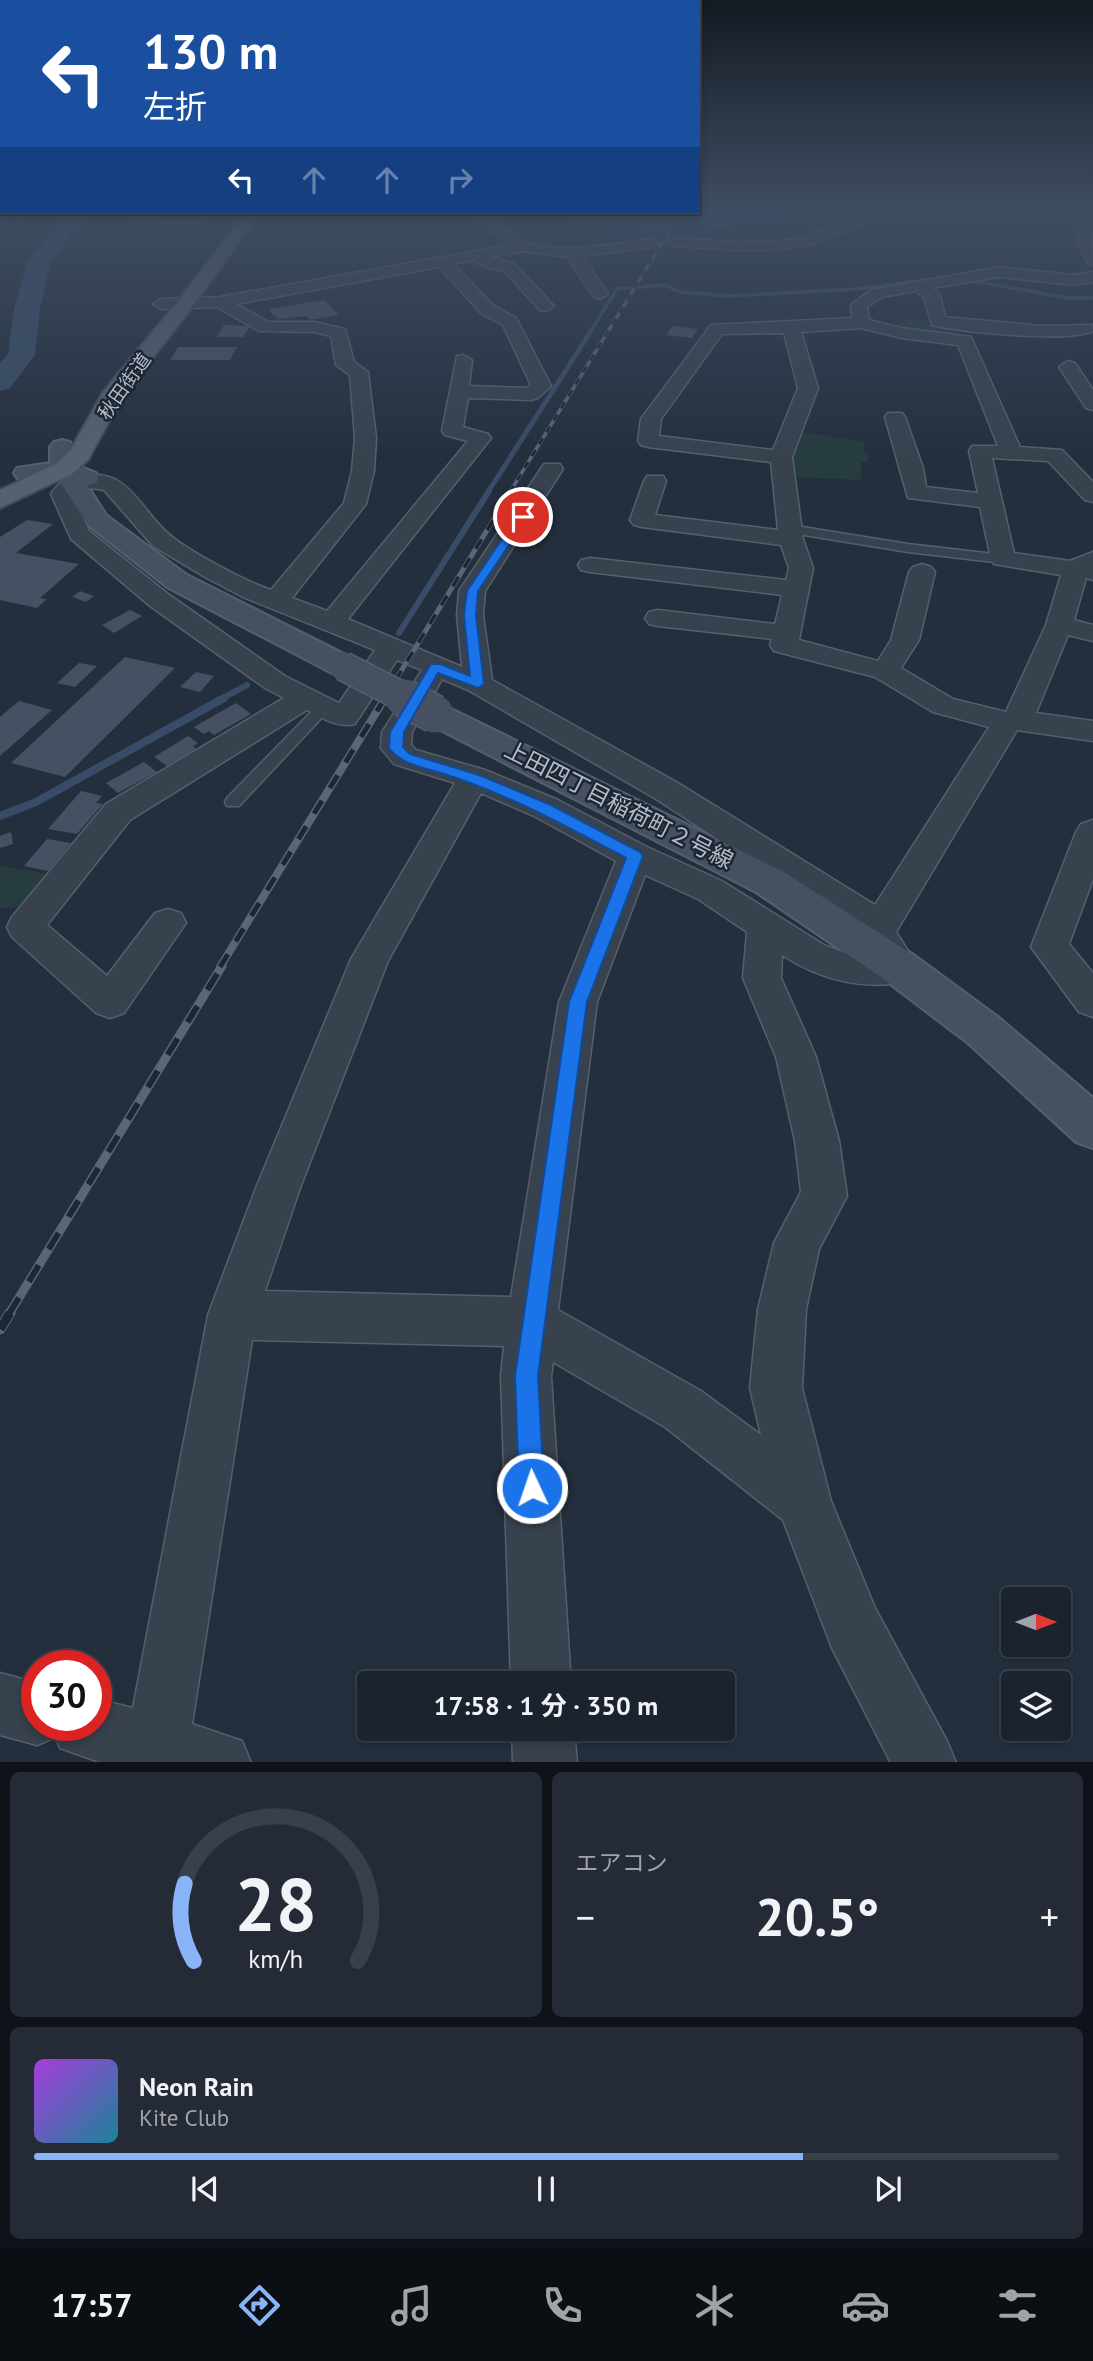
<!DOCTYPE html>
<html lang="ja">
<meta charset="utf-8">
<style>
:root{--surface:#1b232e;--page:#242b36;--text:#f1f3f6;--muted:#a0a4aa;--line:#39404a;--accent:#8ab4f8}
body{margin:0;font-family:"PT Sans","Noto Sans JP",sans-serif;background:var(--page);color:var(--text);height:100vh;display:flex;flex-direction:column;font-size:26px;white-space:nowrap}
*{box-sizing:border-box;margin:0}
p{font-size:23px;color:var(--muted)}
.icon{flex:none;width:38px;height:38px;fill:none;stroke:currentColor;stroke-width:2;stroke-linecap:round;stroke-linejoin:round}
.map{position:relative;height:1762px;overflow:hidden}
.side{display:flex;flex-direction:column;gap:10px;padding:10px;background:#0f1319;flex:1}
.side>*{flex:none}
.hud{position:absolute;left:0px;top:0px;width:700px;height:214px;box-shadow:0 4px 10px #0003,0 0 0 2px var(--line);background:#1a4fa0;color:#fff;overflow:hidden}
.needle{width:46px;rotate:90deg}
.controls{position:absolute;left:1001px;top:1587px;display:grid;gap:14px}
.controls a{display:grid;place-items:center;width:70px;height:70px;border-radius:7px;background:var(--surface);box-shadow:0 4px 10px #0003,0 0 0 2px var(--line);font-size:35px}
.speed{position:absolute;left:21px;top:1650px;display:flex;gap:14px;font-size:35px;font-weight:700;text-align:center}
.speed>*{display:grid;place-content:center;width:91px;height:91px;border-radius:50%;background:var(--surface);box-shadow:0 4px 10px #0003,0 0 0 2px var(--line);line-height:1}
.speed .limit{border:10px solid #d22;background:#fff;color:#111}
.pin{position:absolute;display:grid;place-items:center;width:60px;height:60px;color:#fff;margin:-30px;border:4px solid #fff;border-radius:50%;box-shadow:0 2px 7px #0007}
.me{position:absolute;width:77px;margin:-38px;rotate:357deg;stroke-linejoin:round;filter:drop-shadow(0 0 5px #0008)}
.turn{display:flex;align-items:center;gap:24px;height:147px;padding:0 28px;font-size:32px}
.turn .icon{width:91px;height:91px;stroke-width:2.5}
.turn b{display:block;font-size:49px;line-height:60px}
.lanes{display:flex;align-items:center;height:66px;padding:0 28px;background:#0003;justify-content:center;gap:35px;direction:ltr}
.lanes .off{opacity:.35}
.big{font-size:52px;font-weight:700;line-height:1.1}
.side .widget{flex:1;display:flex;flex-direction:column;justify-content:center;gap:10px;min-width:0;padding:0 24px;border-radius:10px;background:var(--page)}
.side .dial{align-items:center;gap:0}
.dial svg{height:182px;overflow:visible;fill:none;stroke:var(--line);stroke-width:7;stroke-linecap:round;text-anchor:middle}
.dial text{fill:var(--text);stroke:none}
.song{display:flex;align-items:center;gap:21px}
.cover{width:84px;height:84px;border-radius:10px;background:linear-gradient(135deg,hsl(280 70% 55%),hsl(190 70% 35%))}
.played{height:7px;border-radius:4px;background:linear-gradient(90deg,var(--accent) 75%,var(--line) 75%)}
.keys{display:flex;justify-content:space-around;direction:ltr}
.heat{display:flex;justify-content:space-between;align-items:center;font-size:38px;direction:ltr}
.side .tiles{flex:1;display:grid;gap:10px;grid-template-columns:1fr 1fr}
.widget:last-child{grid-column:span 2}
.trip{position:absolute;left:357px;top:1671px;width:378px;height:70px;border-radius:7px;background:var(--surface);box-shadow:0 4px 10px #0003,0 0 0 2px var(--line);font-weight:700;line-height:70px;text-align:center}
.dock{display:flex;height:112px;justify-content:space-around;align-items:center;background:#0b0e12;color:var(--muted)}
.dock .icon{width:49px;height:49px}
.dock .selected{color:var(--accent)}
.dock b{font-size:32px;color:var(--text)}
.map>svg:first-child{display:block}
.green{fill:#263c3f}
.lines{fill:none;stroke-linecap:round;stroke-linejoin:round}
.stream-far3{stroke:#394c67;stroke-width:3.5}
.stream-far2{stroke:#394c67;stroke-width:5}
.stream-far1{stroke:#394c67;stroke-width:6}
.stream{stroke:#394c67;stroke-width:8}
.river{fill:#394c67;fill-rule:evenodd}
.building{fill:#455162}
.lane-casing{stroke:#565f6c;stroke-width:3}
.street-casing{stroke:#565f6c;stroke-width:3}
.secondary-casing{stroke:#565f6c;stroke-width:4}
.primary-casing{stroke:#414a57;stroke-width:4}
.path{stroke:#44595c;stroke-width:2;stroke-dasharray:2.5 2.5;stroke-linecap:butt}
.lane{fill:#38414e;fill-rule:evenodd}
.street{fill:#38414e;fill-rule:evenodd}
.secondary{fill:#465061;fill-rule:evenodd}
.primary{fill:#56606e;fill-rule:evenodd}
.rail-far4-casing{stroke:#5a6575;stroke-width:3.5}
.rail-far3-casing{stroke:#5a6575;stroke-width:5}
.rail-far2-casing{stroke:#5a6575;stroke-width:8}
.rail-far1-casing{stroke:#5a6575;stroke-width:9}
.rail-casing{stroke:#5a6575;stroke-width:11}
.rail-far4{stroke:#1d2633;stroke-width:2.5;stroke-dasharray:7;stroke-linecap:butt}
.rail-far3{stroke:#1d2633;stroke-width:3.5;stroke-dasharray:11;stroke-linecap:butt}
.rail-far2{stroke:#1d2633;stroke-width:5;stroke-dasharray:15;stroke-linecap:butt}
.rail-far1{stroke:#1d2633;stroke-width:6;stroke-dasharray:19;stroke-linecap:butt}
.rail{stroke:#1d2633;stroke-width:9;stroke-dasharray:25;stroke-linecap:butt}
.secondary-bridge-far1-casing{stroke:#565f6c;stroke-width:31;stroke-linecap:butt}
.secondary-bridge-casing{stroke:#565f6c;stroke-width:40;stroke-linecap:butt}
.secondary-bridge-far1{stroke:#465061;stroke-width:28}
.secondary-bridge{stroke:#465061;stroke-width:37}
.route{fill:#1a73e8;stroke:#114b97;stroke-width:2}
.labels{text-anchor:middle;stroke-width:5;stroke-linejoin:round;paint-order:stroke}
.far-street-label{font-size:19px;fill:#b4bcc9;stroke:#1d2633}
.street-label{font-size:23px;fill:#b4bcc9;stroke:#1d2633}
</style>
<div class="map">
<svg width="1093" height="1763" viewBox="0 0 1093 1763">
<rect width="100%" height="100%" fill="#242f3e"/>
<g class="green">
<path d="M899,318L954,325L955,336L899,329Z"/>
<path d="M795,431L864,442V451L869,455L868,462H861V480L789,477Z"/>
<path d="M0,866L48,874C31,898 31,909 0,908Z"/>
</g>
<g class="lines">
<g class="stream-far3">
<path d="M974,281L1067,298H1093"/>
<path d="M590,332L617,289L665,285L680,292L728,296L856,289L947,277"/>
</g>
<path class="stream-far2" d="M488,492L591,331"/>
<g class="stream-far1">
<path d="M399,633L489,491"/>
<path d="M221,699L247,685"/>
</g>
<path class="stream" d="M0,816L36,802L224,698"/>
<g class="river">
<path d="M740,208H788L785,212C714,230 629,234 558,216L555,212L672,214Z"/>
<path d="M67,212H88L50,262L40,309L35,355L10,388L0,391V363L8,354L14,309L28,261Z"/>
</g>
</g>
<g class="building">
<path d="M150,212H157L151,225H131L133,221H130L132,218H128L130,214Z"/>
<path d="M164,217L208,218L201,226L158,224Z"/>
<path d="M723,220L734,228L719,230L708,221Z"/>
<path d="M324,300L339,315L310,320L307,316L278,319L268,309Z"/>
<path d="M224,325L250,326L243,337H217Z"/>
<path d="M672,326L698,329L692,338L667,335Z"/>
<path d="M178,347H237L230,360H170Z"/>
<path d="M27,520L53,524L16,553L79,564L40,598L47,599L37,608L0,600V537Z"/>
<path d="M80,591L94,596L86,602L72,597Z"/>
<path d="M130,610L142,616L114,633L102,625Z"/>
<path d="M125,657L175,668L65,777L11,763Z"/>
<path d="M79,663L97,666L75,687L57,683Z"/>
<path d="M196,672L214,676L200,692L180,687Z"/>
<path d="M19,701L52,710L0,756V717Z"/>
<path d="M236,703L251,714L214,735L209,731L204,734L194,727Z"/>
<path d="M188,736L198,743L193,746L196,749L167,766L154,757Z"/>
<path d="M144,762L157,772L118,793L106,783Z"/>
<path d="M81,791L102,796L96,803L103,804L77,834L48,829Z"/>
<path d="M11,832L13,844L0,848V836Z"/>
<path d="M47,839L71,843L48,871L24,866Z"/>
</g>
<g class="lines">
<defs>
<g id="lane">
<path d="M790,525L908,544L1003,555L1009,559L1003,563L908,552L786,532L784,529Z"/>
<path d="M324,702L331,707L329,710L239,806H227L225,802L227,798L319,704Z"/>
</g>
<g id="street">
<path d="M892,208H917L915,211L866,222L813,244L783,249L737,250L673,246L666,242L673,238L737,242L783,241L805,237L857,216Z"/>
<path d="M1059,208H1073L1091,227L1093,265L1088,263L1078,244L1077,228Z"/>
<path d="M469,212C498,211 505,237 529,243C569,254 612,244 652,239L659,243L652,247L582,256L608,294L600,299L594,297L567,257L522,251L490,257L514,264L554,306L546,311L540,310L504,271L485,267L473,260L453,264L494,306L516,318L551,386L538,398L531,400L468,398L463,427L488,434L491,438L348,619L462,667L457,615L459,591L544,464H560L563,469L485,591L483,615L492,680L678,783L875,905L989,727L933,712L875,677L774,651L770,645L772,639L658,626L649,624L645,618L649,612L658,610L775,624L782,595L590,572L581,570L578,565L581,560L590,558L786,580L789,568L781,545L642,527L634,525L630,520L644,481L647,476H663L666,481L655,515L778,530L771,462L648,447L641,445L638,441L641,419L711,325L852,318L851,305L871,290L1000,267L1072,275L1093,272V282L1072,285L1000,277L933,288L940,295L945,317L1042,326L1092,325L1093,331C1068,343 961,332 932,325L924,297L916,291L882,297L867,307L869,320L902,328L971,337L1020,447L1062,450L1093,482V502L1085,500L1048,461L992,458L1014,553L1070,561L1093,552V580L1086,578L1074,620L1093,625V641L1068,635L1036,713L1093,721V741L1017,730L896,932L919,968L913,979C869,993 820,980 782,955L781,978L816,1057L839,1141L847,1196L819,1249L806,1309L802,1388L831,1501L875,1608L947,1741L956,1763H891L832,1648L783,1520L665,1427L553,1362L551,1376L571,1684H511L501,1376L504,1346L252,1340L192,1724L242,1741L251,1763H102L60,1748L56,1737L37,1745L0,1735V1673L37,1683V1726H96V1699L133,1708L208,1315L256,1188L351,959L455,783L394,764L381,748L382,732L422,670L397,660L355,724C336,728 323,718 307,710L130,820L47,925L107,976L155,913L168,909L181,913L186,923L124,1013L110,1018L96,1013L12,937L7,927L12,917L106,804L284,698L265,688L150,606L71,539L51,494C59,481 68,479 82,476C130,467 140,511 171,536C192,553 245,581 271,590L344,503L352,471L355,438L350,375L336,365L331,336L314,332L259,331L217,307L161,309L153,304L161,299L220,297L510,245ZM439,267L482,314L503,325L531,385L526,388L469,386L472,360L463,355L457,356L442,431L445,435L468,441L327,611L292,598L366,504L374,471L376,438L368,372L354,362L345,329L314,322H268L236,304ZM861,328L902,338L958,345L998,446H972L969,451L978,493L926,487L923,468L905,417L902,413H888L885,417L908,498L980,507L991,559L994,564L1061,575L1046,625L1006,712L953,699L901,668L919,640L935,572L931,567L922,564L913,567L909,572L891,640L878,661L799,640L813,568L803,539L792,457L818,388L801,332ZM784,333L798,388L773,450L659,436L661,419L722,334ZM90,488L104,490L153,546L205,577L243,597L375,650L339,703L285,676L168,594L89,531L73,494ZM442,679L468,690L656,799L848,924L871,953H845L824,945L722,881L647,847L558,800L485,770L416,750L411,745L412,732ZM481,793L534,816L616,861L559,1002L511,1297L265,1291L300,1188L388,961ZM645,875L698,899L747,932L743,978L776,1057L795,1141L801,1192L774,1243L758,1309L750,1388L761,1435L701,1391L558,1310L597,1002Z"/>
<path d="M1068,361L1075,363L1093,390V410L1086,408L1059,367Z"/>
<path d="M1093,820V879L1069,944L1093,973V1017L1079,1012L1031,947L1076,832L1081,824Z"/>
<path d="M512,1729H574L577,1763H513Z"/>
</g>
<g id="secondary">
<path d="M62,440L70,442L74,447V464L96,473L99,478L96,483L87,485L106,515L187,575L354,659L358,666L354,673L343,675L332,673L167,587L88,525L57,477L26,480L17,478L14,473L17,468L50,463V447L54,442Z"/>
<path d="M435,704L447,707L784,872L915,956L998,1017L1093,1098V1148L1076,1142L968,1043L885,980L756,892L423,721L419,714L423,707Z"/>
</g>
<path id="primary" d="M246,212H260L192,307L121,399L88,460L72,474L0,508V490L56,464L70,451L103,392L180,299Z"/>
</defs>
<use href="#lane" class="lane-casing"/>
<use href="#street" class="street-casing"/>
<use href="#secondary" class="secondary-casing"/>
<use href="#primary" class="primary-casing"/>
<path class="path" d="M0,236L31,212"/>
<use href="#lane" class="lane"/>
<use href="#street" class="street"/>
<use href="#secondary" class="secondary"/>
<use href="#primary" class="primary"/>
<defs>
<path id="rail-far4" d="M510,492L681,212"/>
<path id="rail-far3" d="M384,699L511,491"/>
<path id="rail-far2" d="M220,967L385,698"/>
<path id="rail-far1" d="M9,1314L222,966"/>
<path id="rail" d="M0,1329L10,1313"/>
</defs>
<use href="#rail-far4" class="rail-far4-casing"/>
<use href="#rail-far3" class="rail-far3-casing"/>
<use href="#rail-far2" class="rail-far2-casing"/>
<use href="#rail-far1" class="rail-far1-casing"/>
<use href="#rail" class="rail-casing"/>
<use href="#rail-far4" class="rail-far4"/>
<use href="#rail-far3" class="rail-far3"/>
<use href="#rail-far2" class="rail-far2"/>
<use href="#rail-far1" class="rail-far1"/>
<use href="#rail" class="rail"/>
<defs>
<path id="secondary-bridge-far1" d="M343,666L407,699"/>
<path id="secondary-bridge" d="M404,698L435,714"/>
</defs>
<use href="#secondary-bridge-far1" class="secondary-bridge-far1-casing"/>
<use href="#secondary-bridge" class="secondary-bridge-casing"/>
<use href="#secondary-bridge-far1" class="secondary-bridge-far1"/>
<use href="#secondary-bridge" class="secondary-bridge"/>
</g>
<linearGradient id="sky" x2="0" y2="1"><stop stop-color="#141a22"/><stop offset="0.46" stop-color="#3f4d63"/><stop offset="1" stop-color="#3f4d63" stop-opacity="0"/></linearGradient>
<rect width="1093" height="455" fill="url(#sky)"/>
<path class="route" d="M519,514L528,517L478,591L476,615L484,684L478,688L438,673L404,732L403,747L410,754L479,775L551,805L640,852L643,856L587,1002L538,1376L544,1488L540,1497L532,1500L523,1497L519,1488L515,1376L569,1002L626,858C566,826 506,793 441,773C421,767 401,764 389,748L390,732L431,664H440L470,676L464,615L467,591Z"/>
<g class="labels">
<g class="far-street-label">
<text transform="translate(124 386) rotate(-55)" y="7">秋田街道</text>
</g>
<g class="street-label">
<text transform="translate(619 805) rotate(27)" y="8">上田四丁目稲荷町２号線</text>
</g>
</g>
</svg>
<div class="controls">
<a><svg class="needle" viewBox="-14 -14 28 28"><path d="M0-13l5 13h-10z" fill="#e53935"/><path d="M0 13l5-13h-10z" fill="#a0a4aa"/></svg></a>
<a><svg class="icon" aria-label="layers" viewBox="0 0 24 24"><path d="M12 4l9 5-9 5-9-5zM3 14l9 5 9-5"/></svg></a>
</div>
<div class="speed"><div class="limit">30</div></div>
<div class="pin" style="left:523px;top:517px;background:#d93025"><svg class="icon" aria-label="arrive" viewBox="0 0 24 24"><path d="M6 21V4h12l-3 4 3 4H6"/></svg></div>
<svg class="me" style="left:532px;top:1488px" viewBox="-20 -20 40 40"><circle r="17" fill="#1a73e8" stroke="#fff" stroke-width="3"/><path d="M0-11L8 9 0 5-8 9z" fill="#fff"/></svg>
<div class="trip">17:58 · 1 分 · 350 m</div>
<div class="hud">
<div class="turn"><svg class="icon" aria-label="left" viewBox="0 0 24 24"><path d="M17 20v-9H6M10 6l-5 5 5 5"/></svg><div><b>130 m</b>左折</div></div>
<div class="lanes"><svg class="icon" aria-label="left" viewBox="0 0 24 24"><path d="M17 20v-9H6M10 6l-5 5 5 5"/></svg><svg class="icon off" aria-label="ahead" viewBox="0 0 24 24"><path d="M12 20V5M6 11l6-6 6 6"/></svg><svg class="icon off" aria-label="ahead" viewBox="0 0 24 24"><path d="M12 20V5M6 11l6-6 6 6"/></svg><svg class="icon off" aria-label="right" viewBox="0 0 24 24"><path d="M7 20v-9h11M14 6l5 5-5 5"/></svg></div>
</div>
</div>
<section class="side">
<div class="tiles">
<div class="widget dial"><svg viewBox="0 0 100 80">
<path d="M14 69A42 42 0 1 1 86 69"/>
<path d="M14 69A42 42 0 0 1 10 35" stroke="#8ab4f8"/>
<text x="50" y="56" font-size="32" font-weight="700">28</text>
<text x="50" y="72" font-size="11">km/h</text>
</svg></div>
<div class="widget"><p>エアコン</p>
<div class="heat"><a>−</a><b class="big">20.5°</b><a>+</a></div>
</div>
<div class="widget">
<div class="song"><i class="cover"></i><div><b>Neon Rain</b><p>Kite Club</p></div></div>
<div class="played"></div>
<div class="keys"><svg class="icon" aria-label="previous" viewBox="0 0 24 24"><path d="M18 5L8 12l10 7zM5 5v14"/></svg><svg class="icon" aria-label="pause" viewBox="0 0 24 24"><path d="M8 5v14M16 5v14"/></svg><svg class="icon" aria-label="next" viewBox="0 0 24 24"><path d="M6 5l10 7-10 7zM19 5v14"/></svg></div>
</div>
</div>
</section>
<nav class="dock">
<b>17:57</b>
<svg class="icon selected" aria-label="directions" viewBox="0 0 24 24"><path d="M12 3l9 9-9 9-9-9zM9 14v-3h6M13 9l2 2-2 2"/></svg>
<svg class="icon" aria-label="music" viewBox="0 0 24 24"><path d="M9 18V5l10-2v13"/><circle cx="6" cy="18" r="3"/><circle cx="16" cy="16" r="3"/></svg>
<svg class="icon" aria-label="phone" viewBox="0 0 24 24"><path d="M5 4h4l2 5-3 2q2 4 5 5l2-3 5 2v4C11 20 4 13 5 4z"/></svg>
<svg class="icon" aria-label="climate" viewBox="0 0 24 24"><path d="M12 3v18M4 7l16 10M4 17L20 7"/></svg>
<svg class="icon" aria-label="car" viewBox="0 0 24 24"><path d="M5 17H2v-5l4-1 3-4h7l3 4 3 1v5h-3M9 17h6M6 11h13"/><circle cx="7" cy="17" r="2"/><circle cx="17" cy="17" r="2"/></svg>
<svg class="icon" aria-label="filters" viewBox="0 0 24 24"><path d="M4 7h16M4 17h16"/><circle cx="9" cy="7" r="2"/><circle cx="15" cy="17" r="2"/></svg>
</nav>
